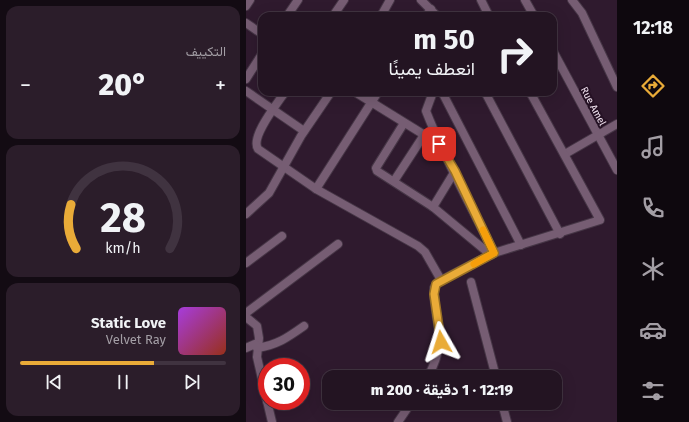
<!DOCTYPE html>
<html lang="ar">
<meta charset="utf-8">
<style>
:root{--surface:#231422;--page:#2b1d2a;--text:#f1f3f6;--muted:#a39ea5;--line:#403340;--accent:#e9ab38}
body{margin:0;font-family:"Fira Sans",Vazirmatn,sans-serif;background:var(--page);color:var(--text);direction:rtl;height:100vh;display:flex;flex-direction:column;font-size:15px;white-space:nowrap}
*{box-sizing:border-box;margin:0}
p{font-size:13px;color:var(--muted)}
.icon{flex:none;width:22px;height:22px;fill:none;stroke:currentColor;stroke-width:2;stroke-linecap:round;stroke-linejoin:round}
.map{position:relative;flex:1;overflow:hidden;direction:ltr}
.drawer{display:flex;flex-direction:column;gap:6px;padding:6px;background:#130b13;width:246px}
.drawer>*{flex:none}
.hud{position:absolute;left:12px;top:12px;width:299px;height:84px;border-radius:12px;box-shadow:0 4px 16px #0002,0 0 0 1px var(--line);direction:rtl;background:#231422;color:var(--text);overflow:hidden}
.speed{position:absolute;left:12px;top:358px;display:flex;gap:8px;font-size:20px;font-weight:700;text-align:center}
.speed>*{display:grid;place-content:center;width:52px;height:52px;border-radius:50%;background:var(--surface);box-shadow:0 4px 16px #0002,0 0 0 1px var(--line);line-height:1}
.speed .limit{border:6px solid #d22;background:#fff;color:#111}
.pin{position:absolute;display:grid;place-items:center;width:34px;height:34px;color:#fff;margin:-17px;border-radius:8px;box-shadow:0 2px 6px #0006}
.me{position:absolute;width:44px;margin:-22px;rotate:354deg;stroke-linejoin:round;filter:drop-shadow(0 0 3px #0008)}
.turn{display:flex;align-items:center;gap:14px;height:84px;padding:0 16px;font-size:18px}
.turn .icon{width:52px;height:52px;stroke-width:2.5}
.turn b{display:block;font-size:28px;line-height:34px}
.big{font-size:30px;font-weight:800;line-height:1.1}
.drawer .card{flex:1;display:flex;flex-direction:column;justify-content:center;gap:6px;min-width:0;padding:0 14px;border-radius:12px;background:var(--page)}
.drawer .dial{align-items:center;gap:0}
.dial svg{height:104px;overflow:visible;fill:none;stroke:var(--line);stroke-width:7;stroke-linecap:round;text-anchor:middle}
.dial text{fill:var(--text);stroke:none}
.song{display:flex;align-items:center;gap:12px}
.cover{width:48px;height:48px;border-radius:6px;background:linear-gradient(135deg,hsl(280 70% 55%),hsl(10 70% 35%))}
.played{height:4px;border-radius:2px;background:linear-gradient(90deg,var(--accent) 65%,var(--line) 65%)}
.keys{display:flex;justify-content:space-around;direction:ltr}
.heat{display:flex;justify-content:space-between;align-items:center;font-size:22px;direction:ltr}
.trip{position:absolute;left:76px;top:370px;width:240px;height:40px;border-radius:12px;background:var(--surface);box-shadow:0 4px 16px #0002,0 0 0 1px var(--line);font-weight:800;line-height:40px;text-align:center;direction:rtl}
main{display:flex;flex:1;min-height:0}
.tab-bar{display:flex;flex-direction:column;width:72px;justify-content:space-around;align-items:center;background:#0e080e;color:var(--muted)}
.tab-bar .icon{width:28px;height:28px}
.tab-bar .on{color:var(--accent)}
.tab-bar b{font-size:18px;color:var(--text)}
.map>svg:first-child{display:block}
.lines{fill:none;stroke-linecap:round;stroke-linejoin:round}
.minor-casing{stroke:#463646;stroke-width:10}
.minor{stroke:#765d73;stroke-width:8}
.route-casing{stroke:#976f24;stroke-width:10}
.route{stroke:#e9ab38;stroke-width:7}
.slow{stroke:#f59e0b;stroke-width:7}
.labels{text-anchor:middle;stroke-width:4;stroke-linejoin:round;paint-order:stroke}
.street-label{font-size:10px;fill:#f1e3f0;stroke:#251124}
</style>
<main>
<nav class="tab-bar">
<b>12:18</b>
<svg class="icon on" aria-label="directions" viewBox="0 0 24 24"><path d="M12 3l9 9-9 9-9-9zM9 14v-3h6M13 9l2 2-2 2"/></svg>
<svg class="icon" aria-label="music" viewBox="0 0 24 24"><path d="M9 18V5l10-2v13"/><circle cx="6" cy="18" r="3"/><circle cx="16" cy="16" r="3"/></svg>
<svg class="icon" aria-label="phone" viewBox="0 0 24 24"><path d="M5 4h4l2 5-3 2q2 4 5 5l2-3 5 2v4C11 20 4 13 5 4z"/></svg>
<svg class="icon" aria-label="climate" viewBox="0 0 24 24"><path d="M12 3v18M4 7l16 10M4 17L20 7"/></svg>
<svg class="icon" aria-label="car" viewBox="0 0 24 24"><path d="M5 17H2v-5l4-1 3-4h7l3 4 3 1v5h-3M9 17h6M6 11h13"/><circle cx="7" cy="17" r="2"/><circle cx="17" cy="17" r="2"/></svg>
<svg class="icon" aria-label="filters" viewBox="0 0 24 24"><path d="M4 7h16M4 17h16"/><circle cx="9" cy="7" r="2"/><circle cx="15" cy="17" r="2"/></svg>
</nav>
<div class="map">
<svg width="371" height="422" viewBox="0 0 371 422">
<rect width="100%" height="100%" fill="#2f1a2e"/>
<g class="lines">
<defs>
<g id="minor">
<path d="M175,0L191,16"/>
<path d="M235,0L243,16"/>
<path d="M279,0L288,16"/>
<path d="M326,0L336,13L371,87"/>
<path d="M0,6L4,0"/>
<path d="M41,16L52,0"/>
<path d="M87,16L98,0"/>
<path d="M135,16L144,0"/>
<path d="M180,16L185,9"/>
<path d="M0,23L16,34"/>
<path d="M307,51L371,170"/>
<path d="M0,79L16,54"/>
<path d="M0,91L58,131"/>
<path d="M39,92C31,104 4,137 12,149L70,189L172,246L179,252L195,280"/>
<path d="M109,92L193,144"/>
<path d="M187,92L180,111C199,160 225,206 248,253"/>
<path d="M196,92L275,245"/>
<path d="M239,92L314,234"/>
<path d="M158,123L130,168L131,171L187,207L245,255"/>
<path d="M319,154L371,124"/>
<path d="M148,181L178,135"/>
<path d="M70,189L132,92"/>
<path d="M187,207L209,171"/>
<path d="M0,214L23,193L55,136L85,92"/>
<path d="M0,263L36,236"/>
<path d="M225,282L250,377"/>
<path d="M0,313L92,244"/>
<path d="M0,317L11,326L13,338L11,357L21,401"/>
<path d="M0,348L9,344L11,348C31,345 41,338 58,326"/>
<path d="M182,377C201,339 191,333 188,294V288L192,282L248,253L354,220L284,92"/>
<path d="M21,401L26,422"/>
<path d="M256,403L261,422"/>
<path d="M152,422L165,403"/>
</g>
</defs>
<use href="#minor" class="minor-casing"/>
<use href="#minor" class="minor"/>
</g>
<g class="lines">
<defs>
<path id="route" d="M193,144L209,171L248,253L190,284L188,294L195,342"/>
</defs>
<use href="#route" class="route-casing"/>
<use href="#route" class="route"/>
<path class="slow" d="M228,264L248,253L237,230"/>
</g>
<g class="labels">
<g class="street-label">
<text transform="translate(348 106) rotate(62)" y="4">Rue Amel</text>
</g>
</g>
</svg>
<div class="speed"><div class="limit">30</div></div>
<div class="pin" style="left:193px;top:144px;background:#d93025"><svg class="icon" aria-label="arrive" viewBox="0 0 24 24"><path d="M6 21V4h12l-3 4 3 4H6"/></svg></div>
<svg class="me" style="left:195px;top:342px" viewBox="-20 -20 40 40"><path d="M0-17L14 15 0 8-14 15z" fill="#e9ab38" stroke="#fff" stroke-width="4"/></svg>
<div class="trip">12:19 · 1 دقيقة · 200 m</div>
<div class="hud">
<div class="turn"><svg class="icon" aria-label="right" viewBox="0 0 24 24"><path d="M7 20v-9h11M14 6l5 5-5 5"/></svg><div><b>50 m</b>انعطف يمينًا</div></div>
</div>
</div>
<section class="drawer">
<div class="card"><p>التكييف</p>
<div class="heat"><a>−</a><b class="big">20°</b><a>+</a></div>
</div>
<div class="card dial"><svg viewBox="0 0 100 80">
<path d="M14 69A42 42 0 1 1 86 69"/>
<path d="M14 69A42 42 0 0 1 10 35" stroke="#e9ab38"/>
<text x="50" y="56" font-size="32" font-weight="700">28</text>
<text x="50" y="72" font-size="11">km/h</text>
</svg></div>
<div class="card">
<div class="song"><i class="cover"></i><div><b>Static Love</b><p>Velvet Ray</p></div></div>
<div class="played"></div>
<div class="keys"><svg class="icon" aria-label="previous" viewBox="0 0 24 24"><path d="M18 5L8 12l10 7zM5 5v14"/></svg><svg class="icon" aria-label="pause" viewBox="0 0 24 24"><path d="M8 5v14M16 5v14"/></svg><svg class="icon" aria-label="next" viewBox="0 0 24 24"><path d="M6 5l10 7-10 7zM19 5v14"/></svg></div>
</div>
</section>
</main>
